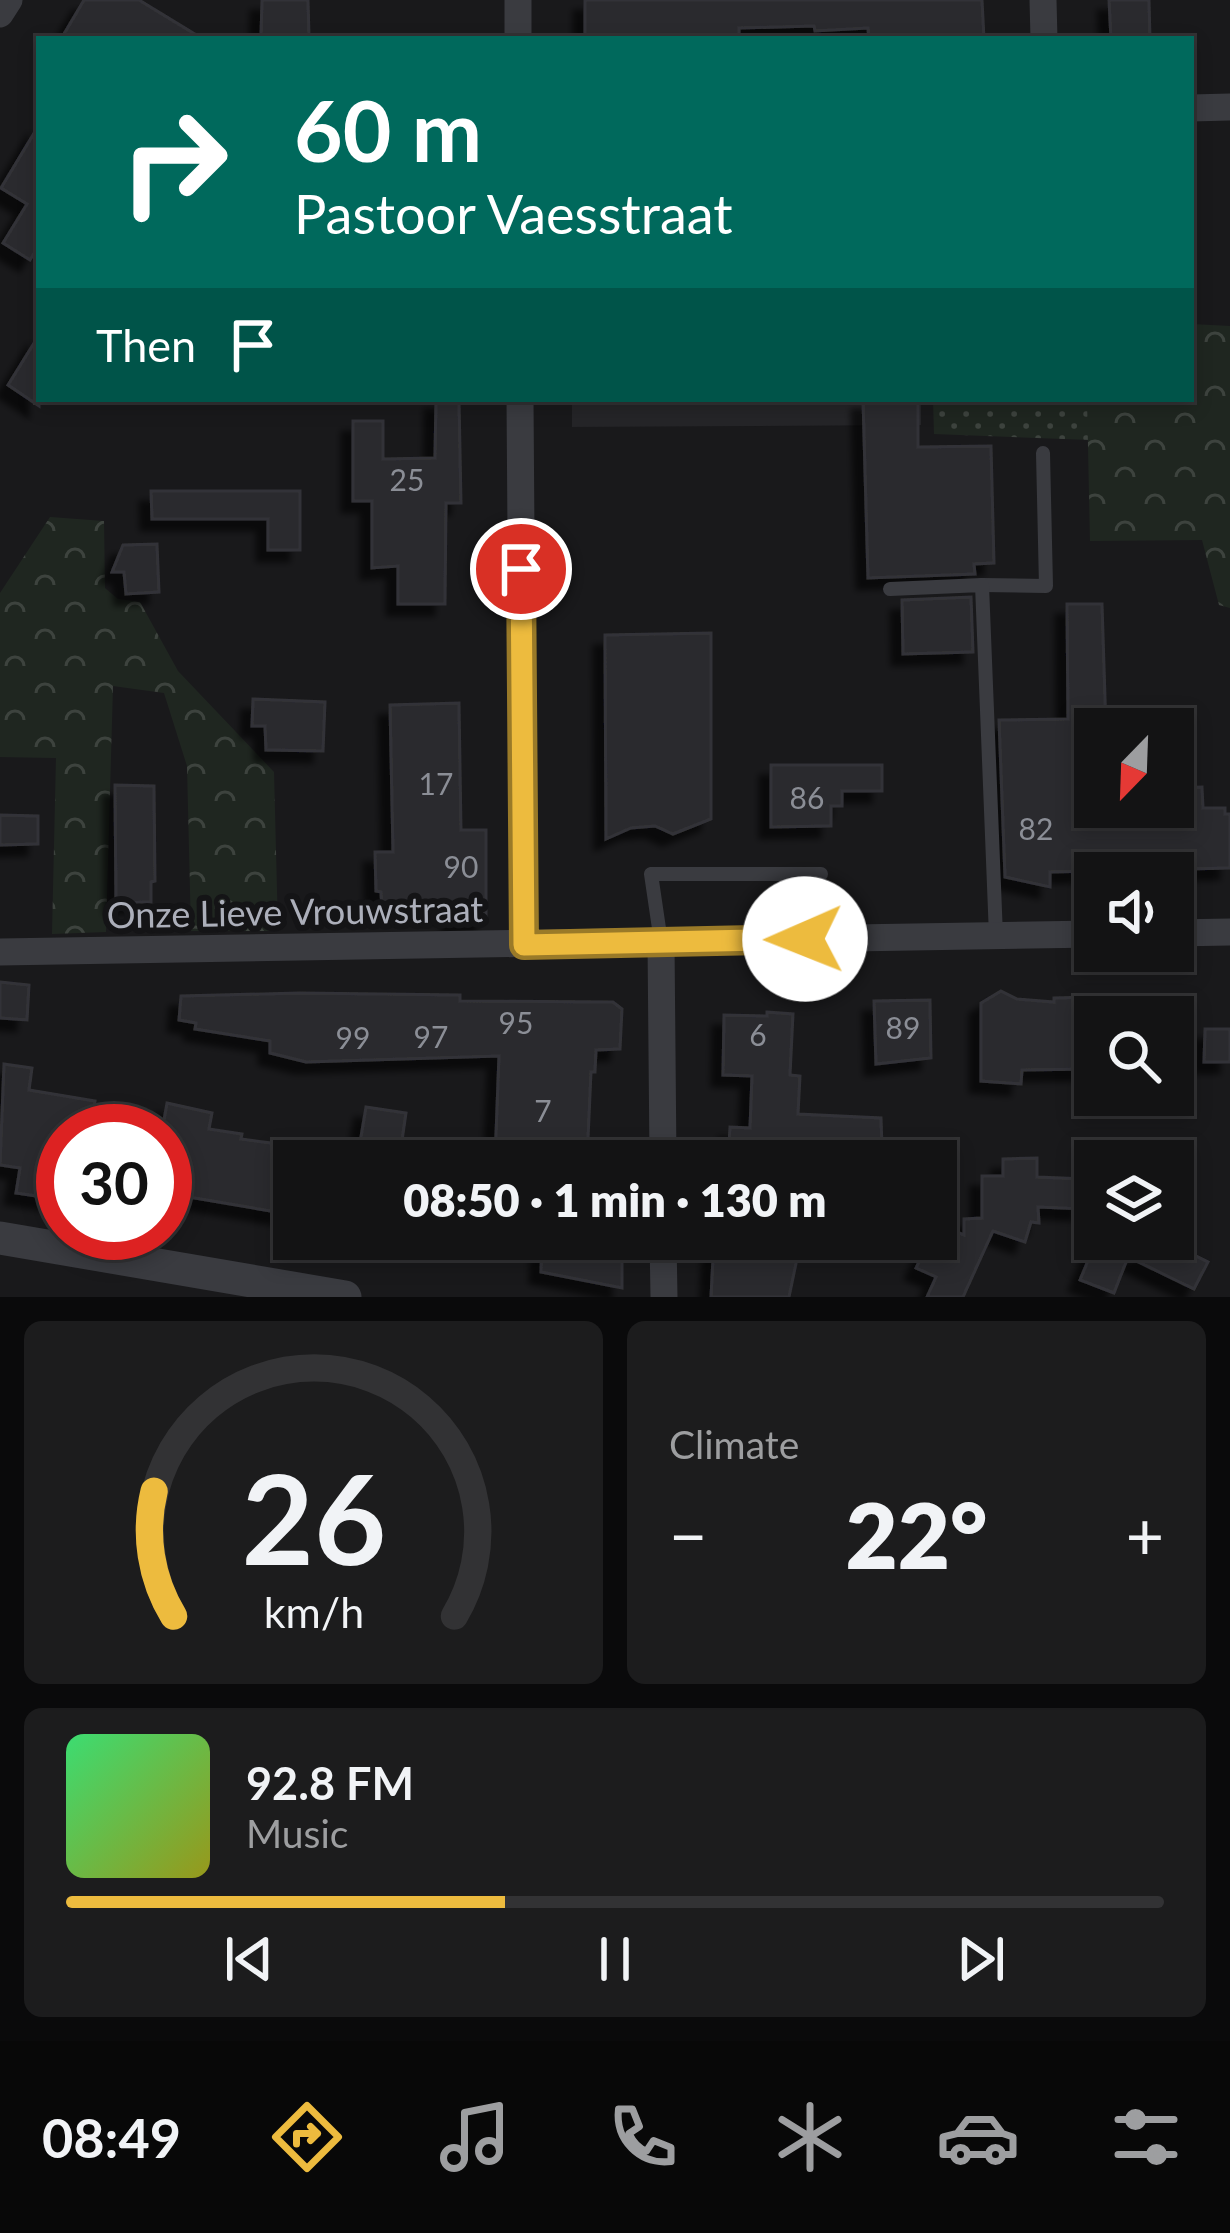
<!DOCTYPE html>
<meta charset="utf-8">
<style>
:root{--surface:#131314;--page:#1c1c1d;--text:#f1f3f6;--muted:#9d9ea0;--line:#323234;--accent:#edbb3e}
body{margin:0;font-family:Lato,sans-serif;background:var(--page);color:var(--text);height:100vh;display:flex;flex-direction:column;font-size:45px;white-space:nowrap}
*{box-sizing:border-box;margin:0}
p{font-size:39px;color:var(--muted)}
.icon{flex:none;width:66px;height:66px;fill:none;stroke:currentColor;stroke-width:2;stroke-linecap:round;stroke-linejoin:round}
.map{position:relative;height:1297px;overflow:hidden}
.panel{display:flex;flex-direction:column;gap:24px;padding:24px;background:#0a0a0b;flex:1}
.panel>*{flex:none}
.hud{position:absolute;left:36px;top:36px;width:1158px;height:366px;border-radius:0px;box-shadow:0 6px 18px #0003,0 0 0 3px var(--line);background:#00695c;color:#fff;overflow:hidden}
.needle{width:78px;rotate:203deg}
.tools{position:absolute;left:1074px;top:708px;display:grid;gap:24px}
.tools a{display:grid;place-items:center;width:120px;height:120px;border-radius:0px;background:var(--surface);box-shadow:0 6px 18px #0003,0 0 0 3px var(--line);font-size:60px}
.speed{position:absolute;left:36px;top:1104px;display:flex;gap:24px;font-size:60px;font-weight:700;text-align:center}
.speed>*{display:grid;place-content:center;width:156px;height:156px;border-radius:50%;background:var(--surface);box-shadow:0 6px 18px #0003,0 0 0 3px var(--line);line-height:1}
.speed .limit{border:18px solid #d22;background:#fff;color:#111}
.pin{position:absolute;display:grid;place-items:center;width:102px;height:102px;color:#fff;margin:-51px;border:6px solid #fff;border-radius:50%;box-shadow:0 3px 12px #0007}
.me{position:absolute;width:132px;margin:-66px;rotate:269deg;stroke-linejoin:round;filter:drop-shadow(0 0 9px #0008)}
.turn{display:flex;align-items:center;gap:42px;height:252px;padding:0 60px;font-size:54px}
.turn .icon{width:156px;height:156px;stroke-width:2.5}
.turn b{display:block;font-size:84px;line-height:102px}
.then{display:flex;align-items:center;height:114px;padding:0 60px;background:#0003;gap:24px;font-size:45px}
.big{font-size:90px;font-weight:800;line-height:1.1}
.panel .widget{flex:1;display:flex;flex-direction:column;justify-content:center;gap:18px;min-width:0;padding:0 42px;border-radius:18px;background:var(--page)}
.panel .dial{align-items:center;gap:0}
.dial svg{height:312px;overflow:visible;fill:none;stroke:var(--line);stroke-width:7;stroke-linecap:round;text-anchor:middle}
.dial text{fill:var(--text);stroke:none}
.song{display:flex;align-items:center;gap:36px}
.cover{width:144px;height:144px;border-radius:18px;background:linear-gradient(135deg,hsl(140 70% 55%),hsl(60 70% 35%))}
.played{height:12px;border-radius:6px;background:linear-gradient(90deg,var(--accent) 40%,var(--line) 40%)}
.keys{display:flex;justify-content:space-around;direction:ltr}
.heat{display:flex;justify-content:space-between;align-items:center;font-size:66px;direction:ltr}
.panel .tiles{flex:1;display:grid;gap:24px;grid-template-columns:1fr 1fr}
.widget:last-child{grid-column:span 2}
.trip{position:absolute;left:273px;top:1140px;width:684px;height:120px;border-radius:0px;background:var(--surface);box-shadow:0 6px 18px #0003,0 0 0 3px var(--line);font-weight:800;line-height:120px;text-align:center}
.tab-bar{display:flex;height:192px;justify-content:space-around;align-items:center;background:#080808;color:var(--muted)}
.tab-bar .icon{width:84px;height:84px}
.tab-bar .selected{color:var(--accent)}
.tab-bar b{font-size:54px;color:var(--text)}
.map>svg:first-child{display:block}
.built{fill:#252528}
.grass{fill:url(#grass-dots)}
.forest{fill:url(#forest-crowns)}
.building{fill:#2c2c2f;stroke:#333337;stroke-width:3;filter:url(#shadow)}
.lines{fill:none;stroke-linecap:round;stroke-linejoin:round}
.service{stroke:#3a3b40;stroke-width:14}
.minor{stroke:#3a3b40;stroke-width:27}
.tertiary{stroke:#3a3b40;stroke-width:33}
.route-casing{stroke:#9a7a28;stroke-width:30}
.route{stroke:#edbb3e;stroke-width:21}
.labels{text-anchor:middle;stroke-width:12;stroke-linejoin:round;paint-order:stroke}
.number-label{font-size:30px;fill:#8b8e96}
.street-label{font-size:36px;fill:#acafba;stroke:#141416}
</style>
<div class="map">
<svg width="1230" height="1297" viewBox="0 0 1230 1297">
<defs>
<pattern id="grass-dots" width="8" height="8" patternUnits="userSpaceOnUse" patternTransform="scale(3)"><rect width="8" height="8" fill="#1f2620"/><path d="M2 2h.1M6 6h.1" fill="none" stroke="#3d433e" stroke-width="1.8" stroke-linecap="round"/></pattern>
<pattern id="forest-crowns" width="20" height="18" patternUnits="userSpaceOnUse" patternTransform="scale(3)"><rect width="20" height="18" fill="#1f2620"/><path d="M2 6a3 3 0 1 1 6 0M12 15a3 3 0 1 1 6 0" fill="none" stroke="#3d433e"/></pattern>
<filter id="shadow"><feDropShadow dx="-11" dy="11" stdDeviation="3" flood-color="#0009"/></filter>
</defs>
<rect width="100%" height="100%" fill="#19191b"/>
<path class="built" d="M572,399H921V425L572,427Z"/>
<path class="grass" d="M933,399H1087L1091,440L934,434Z"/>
<g class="forest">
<path d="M1191,324L1230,326V608L1219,605L1202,540L1090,541L1087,399H1191Z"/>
<path d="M50,517L104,521L105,588L118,599L140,602L178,671L274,772L278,931H191L187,766L164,693L113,686L106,932L52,934L56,758L0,757V593Z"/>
</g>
<g class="building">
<path d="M84,0H139L203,39H61Z"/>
<path d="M262,0H308L309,36L261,37Z"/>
<path d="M585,0H982L984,39H869L868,28L815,31L814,26L739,28V39H585Z"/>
<path d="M1109,0H1149L1150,39H1111Z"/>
<path d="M39,125V245L30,260L3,243L27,204L1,188Z"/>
<path d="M39,335V406L8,385Z"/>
<path d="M436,399H459L461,503H446L445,604H398V566L372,568V501H353V421H383V459L435,458Z"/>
<path d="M863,399H918V447L991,446L994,563L974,564L975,574L868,578Z"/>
<path d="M151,491H300V550H268V519H152Z"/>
<path d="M157,544L159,592L126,594L124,572H112L123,545Z"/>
<path d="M971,597L973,652L903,654L902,600Z"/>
<path d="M1067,604H1102L1106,729H1095V749H1074L1075,807H1173V788L1202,787L1203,808H1225V814H1230V868L1050,872V887L1005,877L999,720L1068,719Z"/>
<path d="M711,633V819L673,834L655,826L631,828L606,839L605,635Z"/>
<path d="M253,699L325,702L323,751L266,750L265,726H252Z"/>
<path d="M459,703L461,830H486V921H453V912H382L381,892L376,891L375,852H393L390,705Z"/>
<path d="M771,765H882V791H842V806H831V826L771,827Z"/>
<path d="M115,785L154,786L155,881L151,882V902L116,903Z"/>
<path d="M0,815L38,816V844L0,845Z"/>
<path d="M0,982L29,985L27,1020L0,1018Z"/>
<path d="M1001,991L1017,999L1054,1002V998L1092,997V1069L1022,1070L1021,1084L981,1081V1003Z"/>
<path d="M300,993L460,995V1001L613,1002L622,1009L620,1049L596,1050L595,1072H591L587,1161H495L499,1056L306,1062L270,1053V1041L195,1029L196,1023L179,1020L181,996Z"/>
<path d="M930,1000L931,1058L876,1064L874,1001Z"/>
<path d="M767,1012L793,1014L790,1075L800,1076L798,1114L881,1118L882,1148L794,1151V1161H728L730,1127L750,1128L752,1076L723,1075L724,1015L767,1016Z"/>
<path d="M1205,1029H1230V1062H1204Z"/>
<path d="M4,1064L32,1068L29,1090L95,1101L91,1131H63V1200L16,1193L20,1168L0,1165Z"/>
<path d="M167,1103L212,1113L209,1129L242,1134L241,1139L294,1146V1215L165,1193V1131H162Z"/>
<path d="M366,1107L406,1113L399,1161H357Z"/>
<path d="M1037,1158V1177L1085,1179L1084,1209L1038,1207L1039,1223L1031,1222L1025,1242L993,1231L963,1297H927L936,1277L916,1268L930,1239H936L937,1224L964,1235V1219L982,1218V1176H1003V1159Z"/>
<path d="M542,1239H622V1288L541,1272Z"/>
<path d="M714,1239H752L798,1254L789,1297H711Z"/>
<path d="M1097,1239H1115L1133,1246L1129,1255L1174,1245L1208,1262L1194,1289L1128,1257L1114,1293L1080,1280Z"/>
</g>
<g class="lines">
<g class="service">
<path d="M982,585L1046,586L1043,453"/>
<path d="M890,589L982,585L996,936"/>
<path d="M661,942L651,874H821"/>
</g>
<g class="minor">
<path d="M518,0V39"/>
<path d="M1043,0L1044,39"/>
<path d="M0,14L9,0"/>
<path d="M1191,108L1230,107"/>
<path d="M520,399L524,945"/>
<path d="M1173,933L1230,932"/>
<path d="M661,942L663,1161"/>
<path d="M0,952L1095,934"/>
<path d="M663,1239L664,1297"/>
</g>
<path class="tertiary" d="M0,1238L345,1297"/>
</g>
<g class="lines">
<defs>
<path id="route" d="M521,569L524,945L805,939"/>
</defs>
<use href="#route" class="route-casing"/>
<use href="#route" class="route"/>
</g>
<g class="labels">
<g class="number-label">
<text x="407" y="491">25</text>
<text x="436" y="795">17</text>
<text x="807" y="809">86</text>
<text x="1036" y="840">82</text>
<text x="461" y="878">90</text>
<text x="516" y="1034">95</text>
<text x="903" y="1039">89</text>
<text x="758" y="1046">6</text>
<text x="431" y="1048">97</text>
<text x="353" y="1049">99</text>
<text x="543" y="1122">7</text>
</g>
<g class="street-label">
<text transform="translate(295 912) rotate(-1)" y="13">Onze Lieve Vrouwstraat</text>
</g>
</g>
</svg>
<div class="tools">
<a><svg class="needle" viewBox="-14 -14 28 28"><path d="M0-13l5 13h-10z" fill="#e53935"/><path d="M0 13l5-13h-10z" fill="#9d9ea0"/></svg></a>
<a><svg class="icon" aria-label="sound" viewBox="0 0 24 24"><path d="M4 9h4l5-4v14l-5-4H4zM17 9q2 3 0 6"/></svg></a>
<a><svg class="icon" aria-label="search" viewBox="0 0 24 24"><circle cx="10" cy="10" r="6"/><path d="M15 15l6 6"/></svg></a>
<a><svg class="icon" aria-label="layers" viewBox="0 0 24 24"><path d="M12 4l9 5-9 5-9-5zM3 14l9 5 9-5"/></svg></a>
</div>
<div class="speed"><div class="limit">30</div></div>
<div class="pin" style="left:521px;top:569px;background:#d93025"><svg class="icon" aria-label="arrive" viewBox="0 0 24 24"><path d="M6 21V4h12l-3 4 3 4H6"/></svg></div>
<svg class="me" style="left:805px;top:939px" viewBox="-20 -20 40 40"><circle r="19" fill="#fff"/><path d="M0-13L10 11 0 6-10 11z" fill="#edbb3e"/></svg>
<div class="trip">08:50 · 1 min · 130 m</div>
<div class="hud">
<div class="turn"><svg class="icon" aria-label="right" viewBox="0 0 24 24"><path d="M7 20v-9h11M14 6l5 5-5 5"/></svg><div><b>60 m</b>Pastoor Vaesstraat</div></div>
<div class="then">Then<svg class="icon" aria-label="arrive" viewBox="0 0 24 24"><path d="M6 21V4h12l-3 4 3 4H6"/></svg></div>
</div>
</div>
<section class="panel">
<div class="tiles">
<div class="widget dial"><svg viewBox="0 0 100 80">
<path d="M14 69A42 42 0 1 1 86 69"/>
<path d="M14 69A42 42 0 0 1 9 37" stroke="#edbb3e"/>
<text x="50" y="56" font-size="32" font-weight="700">26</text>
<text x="50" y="72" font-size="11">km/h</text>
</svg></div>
<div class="widget"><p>Climate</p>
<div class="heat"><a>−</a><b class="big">22°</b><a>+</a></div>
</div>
<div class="widget">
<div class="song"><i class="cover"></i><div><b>92.8 FM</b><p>Music</p></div></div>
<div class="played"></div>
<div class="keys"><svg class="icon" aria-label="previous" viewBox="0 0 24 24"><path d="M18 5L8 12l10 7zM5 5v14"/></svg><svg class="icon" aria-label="pause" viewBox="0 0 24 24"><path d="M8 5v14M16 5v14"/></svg><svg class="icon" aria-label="next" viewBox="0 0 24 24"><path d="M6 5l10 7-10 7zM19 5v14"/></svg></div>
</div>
</div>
</section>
<nav class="tab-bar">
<b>08:49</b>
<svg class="icon selected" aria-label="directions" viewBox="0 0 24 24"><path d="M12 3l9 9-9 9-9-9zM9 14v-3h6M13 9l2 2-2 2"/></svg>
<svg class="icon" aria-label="music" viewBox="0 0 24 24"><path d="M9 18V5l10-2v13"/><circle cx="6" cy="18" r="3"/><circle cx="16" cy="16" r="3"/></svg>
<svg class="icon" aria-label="phone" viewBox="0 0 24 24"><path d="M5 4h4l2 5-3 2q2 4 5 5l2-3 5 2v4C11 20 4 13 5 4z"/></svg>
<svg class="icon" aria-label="climate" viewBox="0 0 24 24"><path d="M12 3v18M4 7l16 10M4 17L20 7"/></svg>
<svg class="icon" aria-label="car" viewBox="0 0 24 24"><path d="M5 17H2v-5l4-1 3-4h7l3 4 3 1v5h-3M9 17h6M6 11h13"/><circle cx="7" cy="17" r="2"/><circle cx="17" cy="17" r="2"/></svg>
<svg class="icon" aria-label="filters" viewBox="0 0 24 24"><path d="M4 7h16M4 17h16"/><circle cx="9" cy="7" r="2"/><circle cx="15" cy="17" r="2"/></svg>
</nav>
